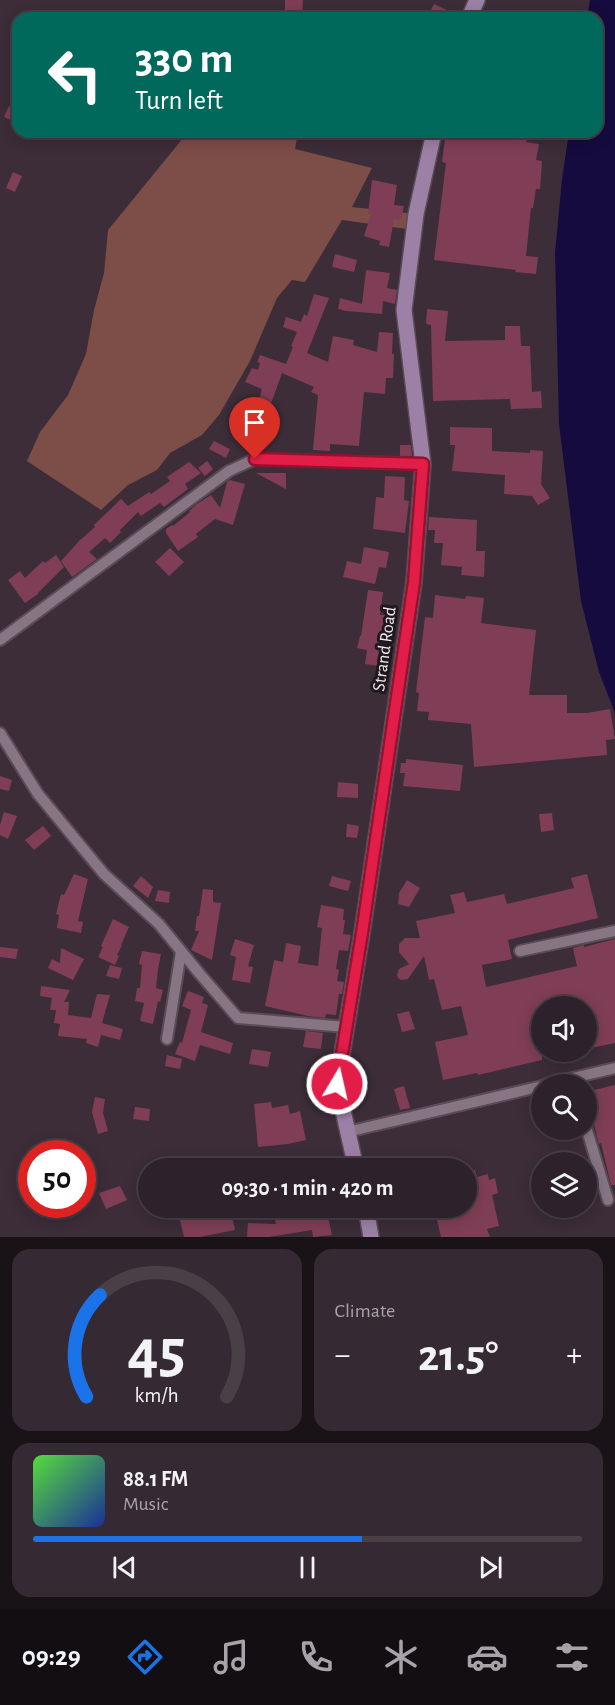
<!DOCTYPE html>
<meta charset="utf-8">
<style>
:root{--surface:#2d222b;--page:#352a33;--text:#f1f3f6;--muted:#a7a4a9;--line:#483f47;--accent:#1a73e8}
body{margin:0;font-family:"Alegreya Sans",sans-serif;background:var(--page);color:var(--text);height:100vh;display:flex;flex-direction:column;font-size:22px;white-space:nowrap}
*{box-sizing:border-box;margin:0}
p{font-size:20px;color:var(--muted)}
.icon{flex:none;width:33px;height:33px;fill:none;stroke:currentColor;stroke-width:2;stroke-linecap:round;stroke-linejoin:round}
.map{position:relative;height:1237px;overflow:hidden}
.side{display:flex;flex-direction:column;gap:12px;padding:12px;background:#191318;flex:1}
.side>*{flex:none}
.guide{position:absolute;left:12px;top:12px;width:591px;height:126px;border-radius:18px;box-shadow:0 3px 15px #0003,0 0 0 2px var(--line);background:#00695c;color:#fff;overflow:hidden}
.controls{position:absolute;left:531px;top:996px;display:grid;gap:12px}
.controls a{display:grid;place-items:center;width:66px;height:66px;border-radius:50%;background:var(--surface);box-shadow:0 3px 15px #0003,0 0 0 2px var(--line);font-size:30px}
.speed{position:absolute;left:18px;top:1140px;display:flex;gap:12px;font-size:30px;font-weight:700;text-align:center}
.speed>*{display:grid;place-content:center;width:78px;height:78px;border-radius:50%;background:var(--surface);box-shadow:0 3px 15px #0003,0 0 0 2px var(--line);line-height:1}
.speed .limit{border:9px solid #d22;background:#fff;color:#111}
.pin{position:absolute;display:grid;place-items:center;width:51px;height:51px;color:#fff;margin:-62px -26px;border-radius:50% 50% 50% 0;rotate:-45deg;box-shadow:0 0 6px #0007}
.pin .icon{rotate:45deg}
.me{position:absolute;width:66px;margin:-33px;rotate:9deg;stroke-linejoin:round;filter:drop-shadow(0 0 4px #0008)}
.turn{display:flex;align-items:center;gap:21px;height:126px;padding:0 24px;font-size:27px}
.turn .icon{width:78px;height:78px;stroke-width:2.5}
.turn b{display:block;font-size:42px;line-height:51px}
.big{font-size:45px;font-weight:600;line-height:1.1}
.side .widget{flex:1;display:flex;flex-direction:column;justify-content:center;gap:9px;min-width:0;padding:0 21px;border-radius:18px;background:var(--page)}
.side .dial{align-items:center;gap:0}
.dial svg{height:156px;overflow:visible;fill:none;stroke:var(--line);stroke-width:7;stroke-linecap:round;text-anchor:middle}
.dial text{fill:var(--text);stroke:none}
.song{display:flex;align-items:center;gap:18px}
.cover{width:72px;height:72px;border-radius:9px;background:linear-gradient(135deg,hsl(110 70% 55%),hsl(230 70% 35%))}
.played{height:6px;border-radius:3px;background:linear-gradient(90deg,var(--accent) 60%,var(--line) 60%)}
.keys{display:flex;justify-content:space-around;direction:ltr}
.heat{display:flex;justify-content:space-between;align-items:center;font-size:33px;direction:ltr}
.side .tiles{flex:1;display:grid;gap:12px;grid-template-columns:1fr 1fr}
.widget:last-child{grid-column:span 2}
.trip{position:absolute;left:138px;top:1158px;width:339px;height:60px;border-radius:30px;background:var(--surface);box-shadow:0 3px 15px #0003,0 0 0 2px var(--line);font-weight:600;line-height:60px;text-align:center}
.menu{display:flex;height:96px;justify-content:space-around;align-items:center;background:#120e11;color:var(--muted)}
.menu .icon{width:42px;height:42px}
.menu .selected{color:var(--accent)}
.menu b{font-size:27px;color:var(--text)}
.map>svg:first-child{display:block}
.green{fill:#7d4d48}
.water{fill:#150b3f}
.building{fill:#7f3e55}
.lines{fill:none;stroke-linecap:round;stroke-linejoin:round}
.minor-casing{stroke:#594c56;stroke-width:14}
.secondary-casing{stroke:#594c56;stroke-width:18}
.minor{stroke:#877583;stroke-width:10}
.secondary{stroke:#9c80a6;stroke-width:15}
.route-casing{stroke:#92132f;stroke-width:15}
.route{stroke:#e11d48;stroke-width:10}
.labels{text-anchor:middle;stroke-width:6;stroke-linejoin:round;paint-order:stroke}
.street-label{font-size:18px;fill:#f3e9f1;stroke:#1f181d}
</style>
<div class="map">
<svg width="615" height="1237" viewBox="0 0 615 1237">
<rect width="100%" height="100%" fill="#3c2d39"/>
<path class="green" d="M188,132H298L295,149L372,168L352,207L416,214L414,230L342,220L305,282L292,280L277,298L250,361L219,415L202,435L170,453L157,470L128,485L101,510L27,461L40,432L68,395L86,354L94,310L104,273L108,230Z"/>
<path class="water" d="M590,0H615V713L599,672L581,601L559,424L555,253L562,179L569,132H597V18H587Z"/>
<g class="building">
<path d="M285,0H303L302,18H285Z"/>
<path d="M434,4L449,11L446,18H427Z"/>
<path d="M9,106L18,110V123L4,117Z"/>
<path d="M449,132H527L525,137L528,138L526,142L539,144L536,160L542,161L540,189H536L533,208H531L526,256L538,257L536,274L515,272L516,270L434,260L446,163L442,162L445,139H447Z"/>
<path d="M13,172L22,176L15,192L6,188Z"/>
<path d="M372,180L397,185L394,205L404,206L401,220L394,219L389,247L379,245L380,241L364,236L371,214H368Z"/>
<path d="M335,254L357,260L354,272L332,267Z"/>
<path d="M366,270L390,273L387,288L397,290L395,304L383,301L382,314L346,311L338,309L340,298L362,304Z"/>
<path d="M314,294L329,298L307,353L328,362L333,336L354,340L353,345L377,352L379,332L393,333L392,354H394L393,378H386L385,394L364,392L359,446L330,444V451L313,450L318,395L311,392L314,387L282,373L269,409L251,445L240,440L248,421L237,416L242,405L256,411L262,389L245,382L252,368L258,370L260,363L257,362L260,355L286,364L293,347L291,346L297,332L283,327L286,317L301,322L304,314L307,316Z"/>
<path d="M427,309L448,311L445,341L505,340V326H520L521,346H530L532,392L541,391L542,408L511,409L510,399L433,401L431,325L426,324Z"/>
<path d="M450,427L492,428V451L530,453V450L543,451L541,484L550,498L538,505L532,496L504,494L505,475L452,471L455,445H450Z"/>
<path d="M214,441L230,449L226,458L209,449Z"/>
<path d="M400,445H411L412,456H400Z"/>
<path d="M207,461L213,469L205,476L198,468Z"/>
<path d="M189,462L201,473L185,484L188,489L164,507L160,503L141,516L138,512L120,530L121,532L110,543L105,538L89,552L97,559L72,577L61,561L79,541L95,527L94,525L121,499L128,506L149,492L151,494L170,481L167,477Z"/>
<path d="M256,473H286V489Z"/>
<path d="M385,476L405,477L404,500L409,501L405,533L373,529L376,497L384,498Z"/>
<path d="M230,480L245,484L233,525L215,519L196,534L198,537L178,551L166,533V529L172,525L173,526L190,512L189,511L197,504L211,495L220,508L227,482Z"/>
<path d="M429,517L477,520L476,551H485L484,577L461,575L462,567L441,565L443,543H434L435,530H428Z"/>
<path d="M364,547L389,552L386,568L379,567L375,584L343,577L347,561L361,564Z"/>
<path d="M170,548L184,562L169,576L155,562Z"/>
<path d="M56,555L64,567L38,593V594L25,603L8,580L20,571L25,578L43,561L45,563Z"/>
<path d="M368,590L383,592L380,615H385L378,656H379L378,666L365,664L367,650L357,648L360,636H361Z"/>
<path d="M435,595L465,599L466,596L484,598L481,623L536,630L529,695H567V713H587L610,709L615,739L606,740L607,755L474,767L471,724L428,720L429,712L417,711L419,693L416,692L425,617L433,618Z"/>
<path d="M406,759L463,765L460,791L403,786L405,773H400L401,763H406Z"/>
<path d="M0,776L12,780L9,791L0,789Z"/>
<path d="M338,782L358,784V798L337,797Z"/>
<path d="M4,812L17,816L8,839L0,835V825Z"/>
<path d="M552,813L554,830L541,832L539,814Z"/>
<path d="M347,824L359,826L357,838L346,837Z"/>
<path d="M43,826L51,836L34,850L25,840Z"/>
<path d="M74,874L88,879L78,921L83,922L81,933L57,928L59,915L56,914L61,894L64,895Z"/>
<path d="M587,874L598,918L508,940L512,959L482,965L486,987L577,966L573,948L584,945V947L615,939V1043L586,1049V1006H542V1060L478,1075L477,1073L443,1080L435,1042L468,1035L461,1006L442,1010L434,979L429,980L424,956L408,979L401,980L398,978L397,975L399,969L409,964L399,952V944L405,938H420L416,921L455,913L450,895L464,892L467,902L504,894L507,904L574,888L571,878Z"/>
<path d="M141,876L153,887L148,898L133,886Z"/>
<path d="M332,876L351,881L348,891L329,886Z"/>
<path d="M407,880L420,888L409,907L398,904L399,893Z"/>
<path d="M203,889L213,890V902L221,903L212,960L191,950L199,931H195L197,916H199Z"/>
<path d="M158,890L170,892L169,903L155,901Z"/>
<path d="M321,905L344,909L343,920H345L343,934L351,935L348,951L339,950L336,969L339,970L337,981L344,982L342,994H339L336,1015L326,1014L325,1018L308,1016L265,1006L274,960L283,962L286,943L301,946L298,963L318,966L322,928L317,927Z"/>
<path d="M113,919L129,927L121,945H122L117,955L119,956L115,965L98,957L103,947L101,946Z"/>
<path d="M235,939L254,945L248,966L253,967L250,983L232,980L236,957L230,955Z"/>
<path d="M0,947L18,949L16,959L0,957Z"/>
<path d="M61,948L84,959L73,980L48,968L52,959L60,963Z"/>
<path d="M142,951L161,954L158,969L156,988L163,990L160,1002L158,1001L153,1024L140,1021L144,1003L135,1001L137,988H140L142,965L139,964Z"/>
<path d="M110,965L122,968L119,979L106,976Z"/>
<path d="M41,986L70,990L64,1002H69L68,1015L91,1018L97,994L110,995L102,1023L123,1029L120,1040L101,1035L98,1047L86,1043L87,1039L58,1036L60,1024L54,1023L56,1010H50L52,998L40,996Z"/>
<path d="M188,991L204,997L202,1003L208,1005L201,1032L233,1043L230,1054L200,1045L195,1061L175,1054L180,1042L182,1043L191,1010L182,1006Z"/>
<path d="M409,1011L415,1029L402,1032L397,1014Z"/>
<path d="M306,1031L323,1033L321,1049L303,1047Z"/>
<path d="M252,1049L271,1052L268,1067L249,1064Z"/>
<path d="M167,1055L182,1059L180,1069L165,1066Z"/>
<path d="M615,1085V1185H611L601,1143L599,1144L598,1141L586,1092Z"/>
<path d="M404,1086L410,1108L400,1110L394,1089Z"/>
<path d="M95,1097L105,1099L103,1113L108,1131L98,1134L92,1112Z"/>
<path d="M271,1102L272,1108L288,1105L290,1114L300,1111L306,1140L288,1144L258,1147L254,1104Z"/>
<path d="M135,1107L150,1109L149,1121L133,1119Z"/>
<path d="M475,1170L477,1177L488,1174L489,1180L495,1178L498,1193L492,1195L499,1226L487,1229L490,1237H441L437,1220L443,1219L440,1208H466V1173Z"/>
<path d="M120,1186L127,1200L106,1209L99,1193Z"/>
<path d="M177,1208H196L198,1219L231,1212L235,1230L200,1237H184Z"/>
<path d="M273,1208H326L332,1235L313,1237L312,1230L269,1237H247L248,1223L276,1224Z"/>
</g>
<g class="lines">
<defs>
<g id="minor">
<path d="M0,640L229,471L255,459L423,464"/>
<path d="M0,733L38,794L104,874L159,924L199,973L238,1018L346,1027"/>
<path d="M520,951L615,931"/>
<path d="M167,1039L181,952"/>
<path d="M547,1084L615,1068"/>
<path d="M586,1127L608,1200"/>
<path d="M347,1132L542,1086"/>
</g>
<g id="secondary">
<path d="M469,18L477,0"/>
<path d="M356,1168L337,1084L362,933L414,582L423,464L404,310L416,214L434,132"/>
<path d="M366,1208L371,1237"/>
</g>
</defs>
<use href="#minor" class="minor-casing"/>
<use href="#secondary" class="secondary-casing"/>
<use href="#minor" class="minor"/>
<use href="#secondary" class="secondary"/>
</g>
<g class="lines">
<defs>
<path id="route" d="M255,459L423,464L414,582L362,933L337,1084"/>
</defs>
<use href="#route" class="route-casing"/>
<use href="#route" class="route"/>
</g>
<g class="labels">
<g class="street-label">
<text transform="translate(384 649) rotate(-82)" y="6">Strand Road</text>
</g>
</g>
</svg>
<div class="controls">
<a><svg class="icon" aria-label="sound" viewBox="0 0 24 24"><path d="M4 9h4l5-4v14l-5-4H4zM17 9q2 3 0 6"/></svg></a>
<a><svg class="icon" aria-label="search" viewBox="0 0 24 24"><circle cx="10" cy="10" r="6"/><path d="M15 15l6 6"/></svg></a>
<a><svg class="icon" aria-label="layers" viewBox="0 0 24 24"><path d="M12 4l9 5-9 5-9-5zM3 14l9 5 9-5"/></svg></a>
</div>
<div class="speed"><div class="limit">50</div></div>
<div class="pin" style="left:255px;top:459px;background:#d93025"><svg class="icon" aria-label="arrive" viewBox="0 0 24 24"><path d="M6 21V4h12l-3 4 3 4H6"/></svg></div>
<svg class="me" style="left:337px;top:1084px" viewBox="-20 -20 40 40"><circle r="17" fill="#e11d48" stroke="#fff" stroke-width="3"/><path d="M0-11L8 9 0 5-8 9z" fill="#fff"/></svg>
<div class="trip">09:30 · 1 min · 420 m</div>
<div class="guide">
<div class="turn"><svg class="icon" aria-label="left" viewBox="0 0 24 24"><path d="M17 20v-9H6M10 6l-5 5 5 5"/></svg><div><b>330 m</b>Turn left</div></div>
</div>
</div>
<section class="side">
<div class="tiles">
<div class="widget dial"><svg viewBox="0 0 100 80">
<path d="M14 69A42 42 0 1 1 86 69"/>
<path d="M14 69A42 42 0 0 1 21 17" stroke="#1a73e8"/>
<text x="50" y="56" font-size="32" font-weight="700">45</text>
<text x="50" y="72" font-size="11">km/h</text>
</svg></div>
<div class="widget"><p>Climate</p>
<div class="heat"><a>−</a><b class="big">21.5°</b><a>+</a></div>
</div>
<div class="widget">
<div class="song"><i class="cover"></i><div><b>88.1 FM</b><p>Music</p></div></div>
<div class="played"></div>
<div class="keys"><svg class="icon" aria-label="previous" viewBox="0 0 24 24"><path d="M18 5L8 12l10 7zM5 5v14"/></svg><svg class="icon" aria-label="pause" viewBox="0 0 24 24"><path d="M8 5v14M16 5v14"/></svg><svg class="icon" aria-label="next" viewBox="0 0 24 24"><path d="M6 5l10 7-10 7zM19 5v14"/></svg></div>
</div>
</div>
</section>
<nav class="menu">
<b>09:29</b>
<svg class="icon selected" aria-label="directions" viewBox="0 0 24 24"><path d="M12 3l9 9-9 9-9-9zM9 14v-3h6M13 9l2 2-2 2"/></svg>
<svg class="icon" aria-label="music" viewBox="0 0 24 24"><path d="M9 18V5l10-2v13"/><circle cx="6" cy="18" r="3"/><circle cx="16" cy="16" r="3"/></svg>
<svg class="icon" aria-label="phone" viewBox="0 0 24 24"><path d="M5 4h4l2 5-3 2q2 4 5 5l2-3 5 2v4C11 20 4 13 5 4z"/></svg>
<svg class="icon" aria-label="climate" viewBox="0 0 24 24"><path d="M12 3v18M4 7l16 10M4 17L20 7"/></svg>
<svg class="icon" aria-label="car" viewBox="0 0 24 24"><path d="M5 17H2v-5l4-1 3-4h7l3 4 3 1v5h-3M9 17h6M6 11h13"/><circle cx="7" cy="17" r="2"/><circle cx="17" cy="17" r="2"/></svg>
<svg class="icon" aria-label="filters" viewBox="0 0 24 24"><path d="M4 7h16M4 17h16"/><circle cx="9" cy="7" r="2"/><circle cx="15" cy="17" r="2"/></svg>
</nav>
